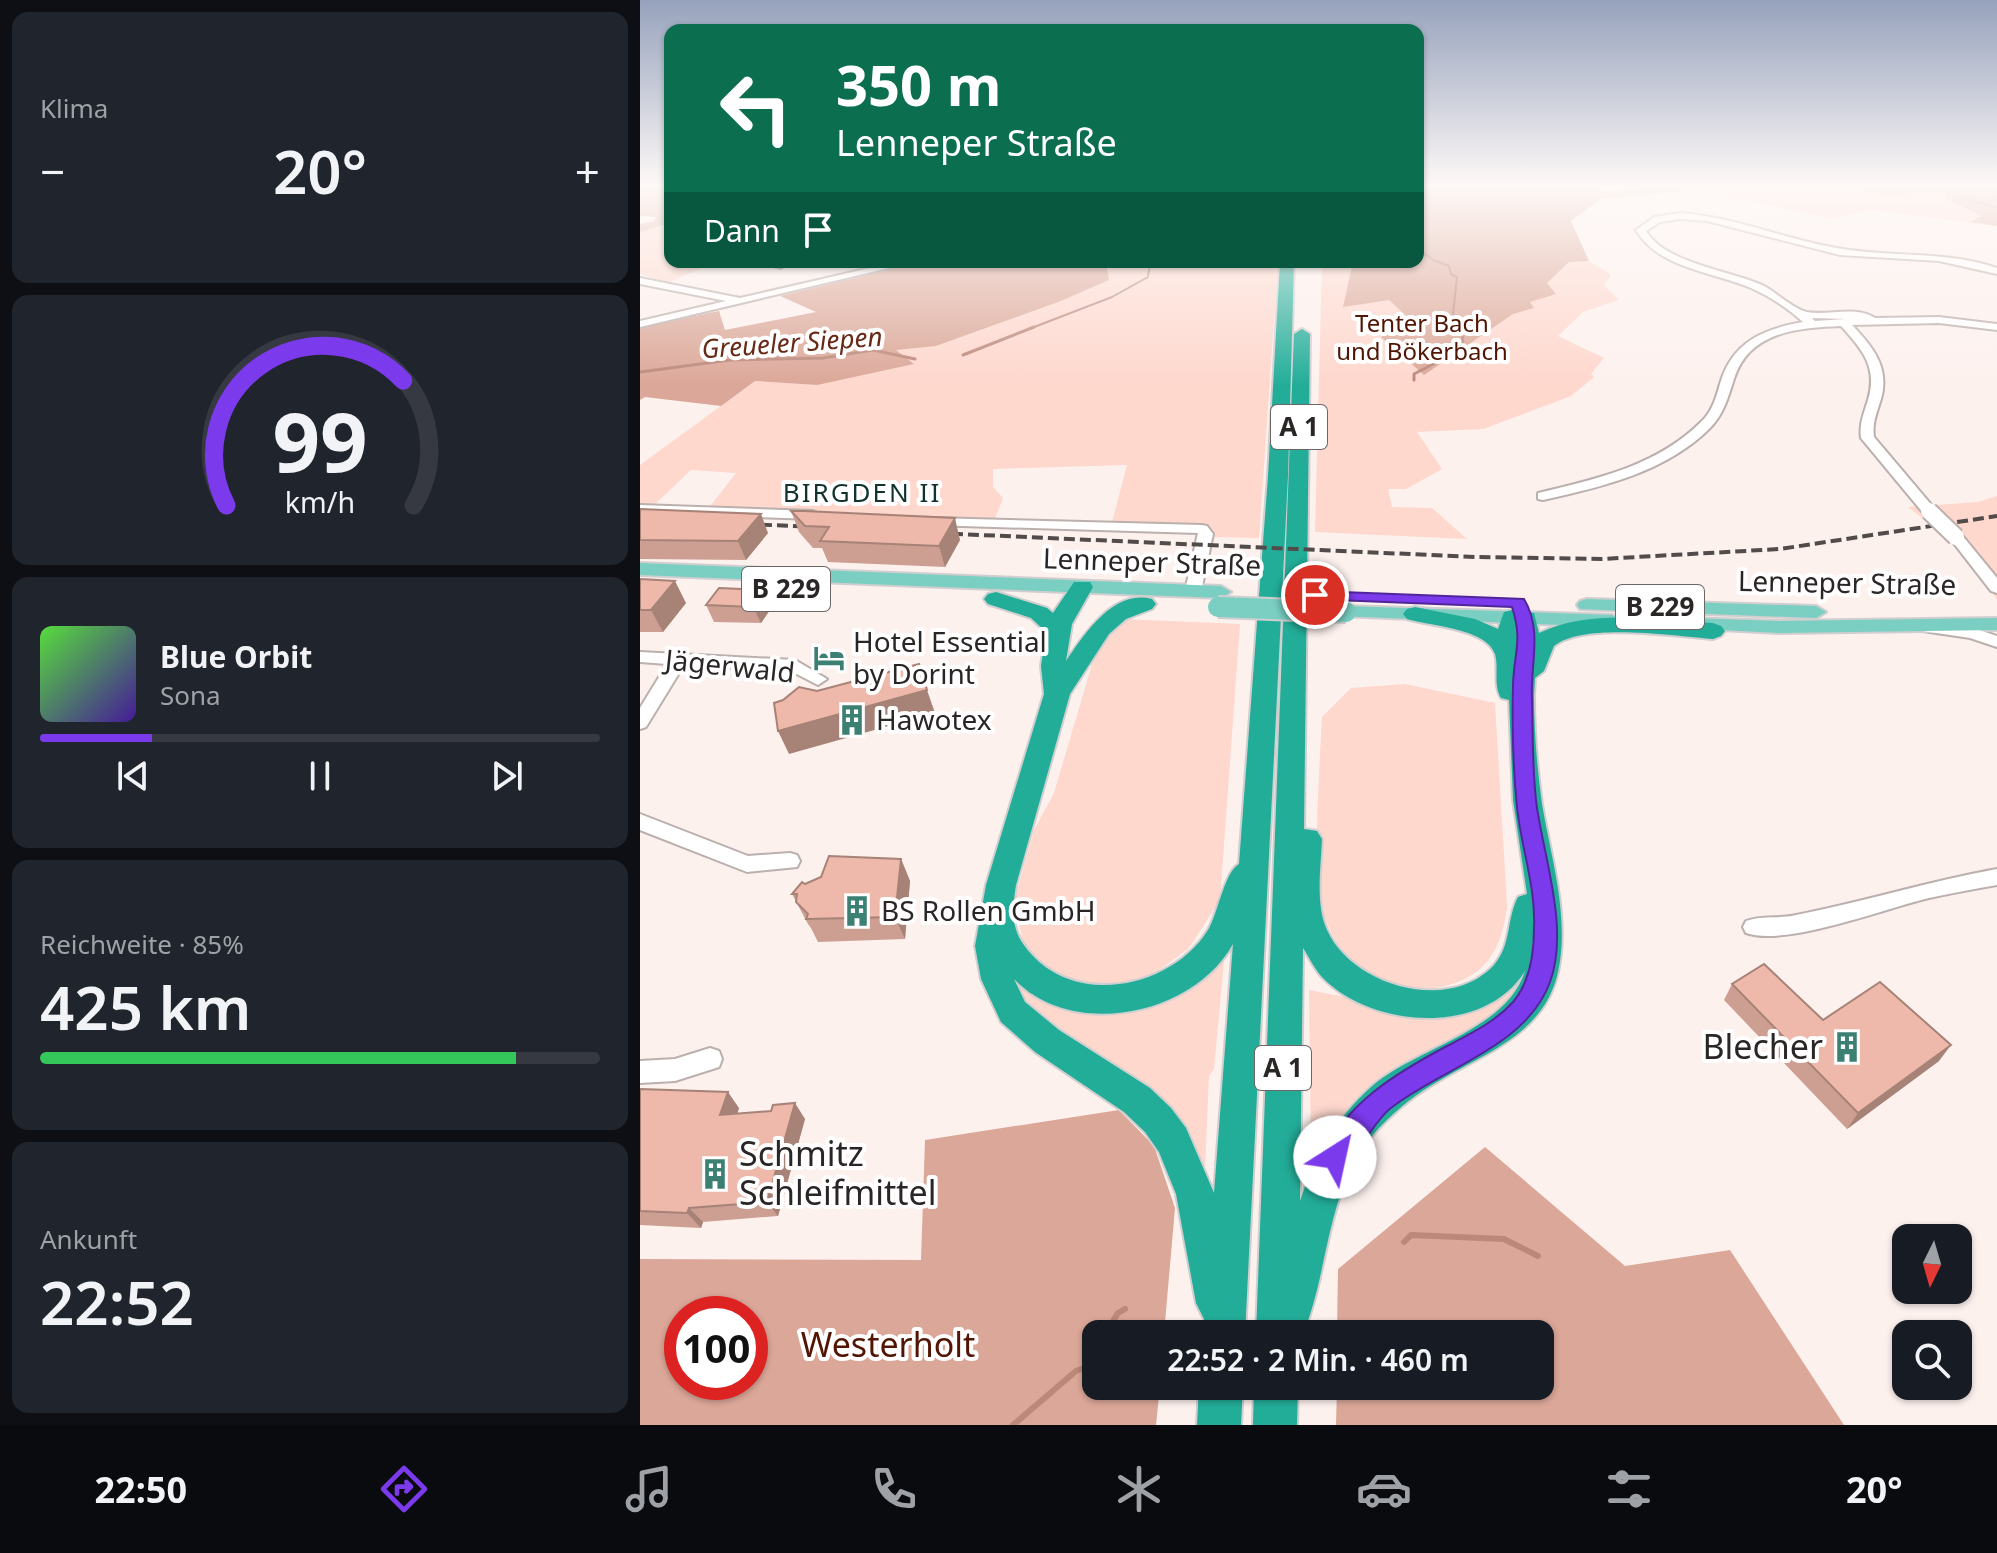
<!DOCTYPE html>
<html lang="de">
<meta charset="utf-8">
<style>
:root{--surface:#171b24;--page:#20242c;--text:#f1f3f6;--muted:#9ea1a6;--line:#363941;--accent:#7c3aed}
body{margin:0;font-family:"Noto Sans",sans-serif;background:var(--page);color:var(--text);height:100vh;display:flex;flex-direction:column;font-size:30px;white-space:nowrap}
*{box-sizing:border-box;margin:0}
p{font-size:26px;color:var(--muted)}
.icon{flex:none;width:44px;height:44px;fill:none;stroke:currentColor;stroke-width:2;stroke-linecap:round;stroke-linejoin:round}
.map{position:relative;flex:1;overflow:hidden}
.panel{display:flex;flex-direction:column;gap:12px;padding:12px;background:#0d0f14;width:640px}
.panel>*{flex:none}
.hud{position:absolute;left:24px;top:24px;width:760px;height:244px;border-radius:16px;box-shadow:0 2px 6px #0004;background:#0b6e4f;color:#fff;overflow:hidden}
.needle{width:52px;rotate:185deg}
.tools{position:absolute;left:1252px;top:1224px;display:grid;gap:16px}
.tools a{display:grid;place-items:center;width:80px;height:80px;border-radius:16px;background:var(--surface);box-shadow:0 2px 6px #0004;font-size:40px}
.speed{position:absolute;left:24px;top:1296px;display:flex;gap:16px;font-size:40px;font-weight:700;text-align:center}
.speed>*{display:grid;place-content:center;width:104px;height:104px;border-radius:50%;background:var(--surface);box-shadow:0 2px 6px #0004;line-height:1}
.speed .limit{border:12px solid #d22;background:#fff;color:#111}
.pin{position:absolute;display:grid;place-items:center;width:68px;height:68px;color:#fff;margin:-34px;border:4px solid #fff;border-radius:50%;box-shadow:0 2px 8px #0007}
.me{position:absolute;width:88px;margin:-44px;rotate:35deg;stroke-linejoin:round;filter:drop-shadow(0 0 6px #0008)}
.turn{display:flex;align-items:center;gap:28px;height:168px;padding:0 40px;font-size:36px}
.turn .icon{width:104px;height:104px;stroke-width:2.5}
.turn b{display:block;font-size:56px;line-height:68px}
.then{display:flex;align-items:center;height:76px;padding:0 40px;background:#0003;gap:16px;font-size:30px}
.big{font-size:60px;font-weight:600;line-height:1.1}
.panel .widget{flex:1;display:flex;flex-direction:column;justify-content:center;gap:12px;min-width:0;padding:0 28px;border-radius:16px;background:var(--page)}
.panel .dial{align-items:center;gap:0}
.dial svg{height:208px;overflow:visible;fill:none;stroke:var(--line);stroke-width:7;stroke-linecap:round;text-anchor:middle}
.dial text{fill:var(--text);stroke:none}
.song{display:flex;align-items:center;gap:24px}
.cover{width:96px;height:96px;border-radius:12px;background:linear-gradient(135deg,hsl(110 70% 55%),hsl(260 70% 35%))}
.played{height:8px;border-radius:4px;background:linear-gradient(90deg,var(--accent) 20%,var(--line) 20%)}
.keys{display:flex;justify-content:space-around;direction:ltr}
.heat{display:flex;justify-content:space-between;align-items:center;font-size:44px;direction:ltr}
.charge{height:12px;border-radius:6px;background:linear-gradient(90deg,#34c759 85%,var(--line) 0)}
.trip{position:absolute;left:442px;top:1320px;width:472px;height:80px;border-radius:16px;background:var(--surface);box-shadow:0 2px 6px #0004;font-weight:600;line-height:80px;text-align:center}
.dock{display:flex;height:128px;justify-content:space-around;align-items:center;background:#090b0e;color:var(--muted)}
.dock .icon{width:56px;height:56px}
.dock .on{color:var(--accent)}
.dock b{font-size:36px;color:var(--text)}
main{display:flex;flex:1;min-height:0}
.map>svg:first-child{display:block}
.green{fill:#fed7cd}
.forest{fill:#dba798;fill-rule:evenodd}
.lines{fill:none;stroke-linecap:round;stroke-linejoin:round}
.stream-far2{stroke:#bb887a;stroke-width:2}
.stream-far1{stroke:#bb887a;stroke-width:3}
.stream{stroke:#bb887a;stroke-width:6}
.minor-casing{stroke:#bbb0ad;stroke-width:4}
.major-casing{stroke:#d0cfcf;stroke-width:4}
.highway-casing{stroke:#d0cfcf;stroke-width:4}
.minor{fill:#fff;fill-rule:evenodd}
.major{fill:#7acec2;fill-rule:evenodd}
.highway{fill:#22ad99;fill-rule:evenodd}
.rail{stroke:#514b4a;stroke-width:4;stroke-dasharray:11 5;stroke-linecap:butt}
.minor-bridge-casing{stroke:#bbb0ad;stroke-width:20;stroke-linecap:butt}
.major-bridge-casing{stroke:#d0cfcf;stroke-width:24;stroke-linecap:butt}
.minor-bridge{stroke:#fff;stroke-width:16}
.major-bridge{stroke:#7acec2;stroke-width:20}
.wall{fill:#cd9f92}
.shaded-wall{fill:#a78277}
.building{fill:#eeb9aa;stroke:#a78277;stroke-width:2}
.route{fill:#7c3aed;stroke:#51269a;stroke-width:2}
.labels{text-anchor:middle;stroke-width:8;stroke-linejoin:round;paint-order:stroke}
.far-park-label{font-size:24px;fill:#521403;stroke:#fff}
.far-water-label{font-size:26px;font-style:italic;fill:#682917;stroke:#fff}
.shield{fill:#fff;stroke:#6a6766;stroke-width:2}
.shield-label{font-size:26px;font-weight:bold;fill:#2a2625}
.far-neighbourhood-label{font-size:26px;letter-spacing:2px;fill:#12332d;stroke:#fff}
.street-label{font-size:28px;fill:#2a2625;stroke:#fff}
.poi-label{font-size:28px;fill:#2a2625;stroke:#fff;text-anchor:start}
.near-poi-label{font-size:34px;fill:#2a2625;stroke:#fff;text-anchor:end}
.near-park-label{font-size:34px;fill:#521403;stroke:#fff}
</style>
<main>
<section class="panel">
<div class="widget"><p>Klima</p>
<div class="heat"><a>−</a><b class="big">20°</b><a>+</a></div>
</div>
<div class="widget dial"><svg viewBox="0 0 100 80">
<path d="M14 69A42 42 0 1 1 86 69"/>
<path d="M14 69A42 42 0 0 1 82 21" stroke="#7c3aed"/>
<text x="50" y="56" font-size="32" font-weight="700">99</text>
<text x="50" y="72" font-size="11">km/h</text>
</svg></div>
<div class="widget">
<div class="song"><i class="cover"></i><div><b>Blue Orbit</b><p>Sona</p></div></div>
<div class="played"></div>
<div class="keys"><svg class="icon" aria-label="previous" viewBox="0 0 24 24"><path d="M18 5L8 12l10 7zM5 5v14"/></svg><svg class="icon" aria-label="pause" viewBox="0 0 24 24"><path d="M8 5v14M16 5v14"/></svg><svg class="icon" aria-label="next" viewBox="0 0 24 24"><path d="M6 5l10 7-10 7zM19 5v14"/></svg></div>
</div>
<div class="widget"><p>Reichweite · 85%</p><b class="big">425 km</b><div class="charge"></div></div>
<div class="widget"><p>Ankunft</p><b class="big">22:52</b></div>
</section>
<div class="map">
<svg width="1357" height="1425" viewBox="0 0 1357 1425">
<rect width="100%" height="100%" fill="#fdf1ee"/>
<g class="green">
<path d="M1039,187H1334L1357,226L1231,210L1190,219L1105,199L1038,192Z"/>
<path d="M30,223V262H76L27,283L0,274V232Z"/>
<path d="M949,261L971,275L964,285L979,300L943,312L918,336L964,358L951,374L954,377L931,396L843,429L777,432L802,469L766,489H748L752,507L792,508L827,539L675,532L682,262H778L916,294L907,283L929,262Z"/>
<path d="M466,262H638L619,538L575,537L569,527L471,526L487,465L353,469V487L363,498L354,521L68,509L96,473L51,470L12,507L0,506V465L115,381L177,385L255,349L296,346L421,301L469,280Z"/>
<path d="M1357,496V599L1312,541L1268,507L1338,502Z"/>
<path d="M481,619L600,624L580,900L549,948L503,982L461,988L426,983L384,945L374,902L394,830L414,793L457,647Z"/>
<path d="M765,684L855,703L867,906C864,931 857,959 833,974C787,1005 715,983 692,934C685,920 675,897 674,882C673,864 676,845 677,827C678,791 680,754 682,717L711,688Z"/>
<path d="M585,950L574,1069L569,1076L564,1190L386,1016L368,969L429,1006Z"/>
<path d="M889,962L878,998L686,1152L671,1146L669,990L730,1002L749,1010Z"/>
</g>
<g class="forest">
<path d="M0,187H30V223L0,232V224L14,221L16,217L0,216Z"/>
<path d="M778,187H957L961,191L1039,187L1038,192L962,198L931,221L949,261L929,262L907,283L916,294L890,302L894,308L873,314L784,375L741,337L773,322L749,300L703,307L712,266L709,262H778Z"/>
<path d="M1204,187H1357V226L1331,222L1342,216L1304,198L1307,195L1291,191L1251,197Z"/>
<path d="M280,262H466L469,280L421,301L296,346L256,350L274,364L177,385L115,381L81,406L5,397L0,400V327L79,311L85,330L176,312L140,296Z"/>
<path d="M479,1110L514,1146L535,1208L524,1334H456V1386H520L516,1425H0V1259L281,1260L285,1140ZM42,1314H110V1382H42Z"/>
<path d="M845,1147L985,1266L1090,1250L1204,1425H696L697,1386H900V1334H697L698,1269Z"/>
</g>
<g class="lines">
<g class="stream-far2">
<path d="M1301,187L1304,191"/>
<path d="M1307,193L1357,208"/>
<path d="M778,249L793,260L809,266L811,274L817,277L813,314L821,329"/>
<path d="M508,275L511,262"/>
<path d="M389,329L472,297L508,277"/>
</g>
<g class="stream-far1">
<path d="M323,355L394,327"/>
<path d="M0,372L90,360L183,358L233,350L275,359"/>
<path d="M774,380V374L795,363V359L822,348L823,334L820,327"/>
</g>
<g class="stream">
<path d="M764,1242L771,1235L864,1239L898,1256"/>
<path d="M465,1334L478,1313L485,1309"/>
<path d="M373,1425L436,1371L444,1368L456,1345"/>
</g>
<defs>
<g id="minor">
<path d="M1040,213C1095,217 1144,239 1197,248C1251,258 1304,250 1357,268V274L1299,261L1200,255L1067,221L1040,219L1020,222L1006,231C1026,264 1090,270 1124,286C1137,293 1153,309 1167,312C1188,316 1216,305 1235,318L1299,317L1357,324V330L1299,323L1212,325C1233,347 1250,368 1241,399C1237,412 1232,423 1234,437L1294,508V514H1284L1221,438C1219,424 1224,413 1228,400C1238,367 1222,349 1201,326C1158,328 1109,331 1094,379C1088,397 1084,414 1070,428C1026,472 962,487 903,500L898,499V493C956,479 1017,466 1061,422C1072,412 1076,398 1080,384C1092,342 1123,329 1163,322C1148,308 1129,296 1111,288C1073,272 1018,268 996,230L1014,217ZM1172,318L1205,319L1175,321Z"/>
<path d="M256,262H274L0,327V321L86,301L0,284V278L100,298Z"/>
<path d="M0,505L173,511L180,515L173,519L0,513Z"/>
<path d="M294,518L562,525L567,526L573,534L561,591L553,596L545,591L558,533L289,525V519Z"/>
<path d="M1316,533L1321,534L1357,578V593L1351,591L1309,537Z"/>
<path d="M1282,621L1333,628L1357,636V647L1330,638L1276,630L1274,626Z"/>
<path d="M0,652L155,660L187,679L178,685L151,671L44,665L6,727L0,729V708L27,664L0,662Z"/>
<path d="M0,814L108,856L150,853L157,855L160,861L157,867L107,872L0,830Z"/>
<path d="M1357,869V885C1334,889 1312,893 1289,898C1246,908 1146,947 1106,933L1103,927L1106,921C1122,915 1139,919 1156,915C1223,902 1289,881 1357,869Z"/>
<path d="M70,1048L79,1051L82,1059L79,1067L35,1081L0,1083V1061L35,1059Z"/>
</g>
<g id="major">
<path d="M0,563L581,586L591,592L581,598L0,575Z"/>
<path d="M947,599L1176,606L1186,612L1176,618L940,609L937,605L940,601Z"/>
<path d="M706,606L972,615L982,621L972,627L699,616L696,612L699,608Z"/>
<path d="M1050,618L1139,621L1357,618V630L1139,633L1043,628L1040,624L1043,620Z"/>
</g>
<g id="highway">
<path d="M640,262H654L648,476L605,1334H563L564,1319L556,1303L536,1194L519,1152L505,1132L484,1112L395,1052L361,1022L341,979L335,946L346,885L404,694L401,666L406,632L391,618L348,604L344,599L348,594L356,592L407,608L413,613L434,582H450L453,587L432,624L426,661C444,635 473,589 512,599L516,604L512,609L486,619L469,634L430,694L376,885C371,917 371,934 395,958C443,1006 533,986 568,930C578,914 584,873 599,864L628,476ZM593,944L574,1193L546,1128L531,1108L510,1088L419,1030L385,1002L374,979C432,1040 553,1016 593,944Z"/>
<path d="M662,329L670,334L664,829L677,831L682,839C681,867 675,904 687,930C712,986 809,1014 854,965C872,944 866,920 878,897L887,894L873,800L869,700L861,698C853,685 859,668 855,654C846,628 789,626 767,619L763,614L767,609L775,607L835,619L858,629L864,612L872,610L894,613L899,633C950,608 1019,620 1073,623L1081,626L1085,631L1081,636L1073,639C1035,636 943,622 914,646L904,671L895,678L894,695C894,731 897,768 902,804C911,858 930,917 918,972C904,1036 841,1054 792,1085C770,1098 749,1116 732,1136C685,1194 690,1268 663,1334H616L654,334ZM663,948C669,957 675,970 683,978C733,1029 845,1036 885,971C867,1031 775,1048 731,1087C696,1118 675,1157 660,1201Z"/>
<path d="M559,1386H603L601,1425H557Z"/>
<path d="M614,1386H658L657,1425H613Z"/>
</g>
</defs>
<use href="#minor" class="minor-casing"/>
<use href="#major" class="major-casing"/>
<use href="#highway" class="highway-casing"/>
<use href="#minor" class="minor"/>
<use href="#major" class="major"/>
<use href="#highway" class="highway"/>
<g class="rail">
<path d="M105,524L177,527"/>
<path d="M296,533L836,557L961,559L1140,549L1357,516"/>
</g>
<defs>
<path id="minor-bridge" d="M1289,511L1316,537"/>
<path id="major-bridge" d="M578,607L706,612"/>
</defs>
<use href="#minor-bridge" class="minor-bridge-casing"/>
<use href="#major-bridge" class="major-bridge-casing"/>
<use href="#minor-bridge" class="minor-bridge"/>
<use href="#major-bridge" class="major-bridge"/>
</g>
<g class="wall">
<path d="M119,262H157L140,270L120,265Z"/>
<path d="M174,262H228L216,268L200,264L194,267Z"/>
<path d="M0,509L128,533L106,560L0,559Z"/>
<path d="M151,511L320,540L305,567L188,562L182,548H173L159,532Z"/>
<path d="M0,579L46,603L23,632H0Z"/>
<path d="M125,590L132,607L121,623L74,622L66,605Z"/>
<path d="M261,859L270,881L265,939L178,942L171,928L168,924L152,894L165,884Z"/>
<path d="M1092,984L1183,1020L1299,1061L1207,1129L1084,1000Z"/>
<path d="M0,1089L99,1108L97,1114L165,1119L138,1216L63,1222L61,1228L0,1225Z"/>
</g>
<g class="shaded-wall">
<path d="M137,262H157L140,270Z"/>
<path d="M193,262H199L200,264L194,267Z"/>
<path d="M214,262H228L216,268Z"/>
<path d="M121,514L128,533L106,560L98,541Z"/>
<path d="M315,518L320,540L305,567L299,546Z"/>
<path d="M35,581L46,603L23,632L11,610Z"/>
<path d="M125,590L132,607L121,623L113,607Z"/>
<path d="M287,690L295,713L149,754L138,731Z"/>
<path d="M261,859L270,881L265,939L255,917Z"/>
<path d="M1311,1045L1299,1061L1207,1129L1218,1113Z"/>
<path d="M88,1092L99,1108L92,1131L80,1115Z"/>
<path d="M155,1103L165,1119L138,1216L127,1202Z"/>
<path d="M49,1208L63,1222L61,1228L47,1213Z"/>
</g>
<g class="building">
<path d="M0,509L121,514L98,541L0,540Z"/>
<path d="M151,511H164L315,518L299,546L180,541L189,527L165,526Z"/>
<path d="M0,579L35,581L11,610H0Z"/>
<path d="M79,588L125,590L113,607L66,605Z"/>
<path d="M279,664L287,690L138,731L134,703L143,700L159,687L177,691Z"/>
<path d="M189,856L261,859L255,917L166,919L168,914L156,902L157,894H152L162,882L165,884L181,877Z"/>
<path d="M1124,964L1183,1020L1240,982L1311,1045L1218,1113L1092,984Z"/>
<path d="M0,1089L88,1092L80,1115L131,1111L133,1105L155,1103L127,1202L49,1208L47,1213L0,1211Z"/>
</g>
<linearGradient id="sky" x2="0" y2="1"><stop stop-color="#96a2bc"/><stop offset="0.48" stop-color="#fef9f7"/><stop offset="1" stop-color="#fef9f7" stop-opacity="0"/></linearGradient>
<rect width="1357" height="386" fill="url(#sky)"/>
<path class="route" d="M675,591L884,599C903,631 890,664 892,699C893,735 892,773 897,808C905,861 929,930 910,982C886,1048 801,1068 751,1108C730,1124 719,1160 695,1170L686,1166L682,1157C705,1103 758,1072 807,1046C830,1034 855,1022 873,1002C890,982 894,953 894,928C896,887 881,847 877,807C873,768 872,724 873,685C874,652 883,641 872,607L670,599V592Z"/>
<defs>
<symbol id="hotel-bare" viewBox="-9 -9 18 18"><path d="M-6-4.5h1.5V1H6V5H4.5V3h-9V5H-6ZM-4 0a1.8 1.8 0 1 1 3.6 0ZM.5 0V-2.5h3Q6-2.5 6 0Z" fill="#3c8074" stroke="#fff" stroke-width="2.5" paint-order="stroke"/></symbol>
<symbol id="building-bare" viewBox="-9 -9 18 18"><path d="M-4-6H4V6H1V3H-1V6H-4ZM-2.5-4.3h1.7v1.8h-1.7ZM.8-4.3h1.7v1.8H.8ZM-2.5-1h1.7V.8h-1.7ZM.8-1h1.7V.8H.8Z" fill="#3c8074" stroke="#fff" stroke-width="2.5" paint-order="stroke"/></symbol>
</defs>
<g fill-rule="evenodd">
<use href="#hotel-bare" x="167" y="636" width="44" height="44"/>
<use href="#building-bare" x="190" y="698" width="44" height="44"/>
<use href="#building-bare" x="195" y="889" width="44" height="44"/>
<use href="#building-bare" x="1185" y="1025" width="44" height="44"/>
<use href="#building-bare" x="53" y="1152" width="44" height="44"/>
</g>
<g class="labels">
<g class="far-park-label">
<text x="782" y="332">Tenter Bach<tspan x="782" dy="28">und Bökerbach</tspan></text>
</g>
<g class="far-water-label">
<text transform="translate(152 343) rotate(-4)" y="9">Greueler Siepen</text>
</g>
<g class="shield">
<rect x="631" y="405" width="56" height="44" rx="6"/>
<rect x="102" y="567" width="88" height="44" rx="6"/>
<rect x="976" y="585" width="88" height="44" rx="6"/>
<rect x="615" y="1046" width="56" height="44" rx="6"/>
</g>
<g class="shield-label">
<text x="659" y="436">A 1</text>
<text x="146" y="598">B 229</text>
<text x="1020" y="616">B 229</text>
<text x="643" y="1077">A 1</text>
</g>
<g class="far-neighbourhood-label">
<text x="222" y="502">BIRGDEN II</text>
</g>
<g class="street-label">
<text transform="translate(512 562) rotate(2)" y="10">Lenneper Straße</text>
<text transform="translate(1207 583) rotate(1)" y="10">Lenneper Straße</text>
<text transform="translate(90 666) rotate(6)" y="10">Jägerwald</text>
</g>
<g class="poi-label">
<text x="213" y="652">Hotel Essential<tspan x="213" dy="32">by Dorint</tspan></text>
<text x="236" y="730">Hawotex</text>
<text x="241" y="921">BS Rollen GmbH</text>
</g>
<g class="near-poi-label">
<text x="1183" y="1059">Blecher</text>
<text x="99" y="1166" text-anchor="start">Schmitz<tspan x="99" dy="39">Schleifmittel</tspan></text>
</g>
<g class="near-park-label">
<text x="248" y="1357">Westerholt</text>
</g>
</g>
</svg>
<div class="tools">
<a><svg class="needle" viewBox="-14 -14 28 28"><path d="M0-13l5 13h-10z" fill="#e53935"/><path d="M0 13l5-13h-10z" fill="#9ea1a6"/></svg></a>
<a><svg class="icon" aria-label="search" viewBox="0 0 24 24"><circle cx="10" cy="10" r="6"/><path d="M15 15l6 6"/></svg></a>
</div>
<div class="speed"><div class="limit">100</div></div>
<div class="pin" style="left:675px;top:595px;background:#d93025"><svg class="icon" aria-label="arrive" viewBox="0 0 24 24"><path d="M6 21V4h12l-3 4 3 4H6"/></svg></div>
<svg class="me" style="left:695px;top:1157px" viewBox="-20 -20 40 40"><circle r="19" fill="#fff"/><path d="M0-13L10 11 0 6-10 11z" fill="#7c3aed"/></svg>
<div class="trip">22:52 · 2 Min. · 460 m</div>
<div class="hud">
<div class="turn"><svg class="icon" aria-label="left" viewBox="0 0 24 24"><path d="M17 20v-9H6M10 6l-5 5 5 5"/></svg><div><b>350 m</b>Lenneper Straße</div></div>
<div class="then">Dann<svg class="icon" aria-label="arrive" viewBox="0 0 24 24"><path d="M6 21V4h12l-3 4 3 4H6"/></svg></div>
</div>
</div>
</main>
<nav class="dock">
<b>22:50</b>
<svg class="icon on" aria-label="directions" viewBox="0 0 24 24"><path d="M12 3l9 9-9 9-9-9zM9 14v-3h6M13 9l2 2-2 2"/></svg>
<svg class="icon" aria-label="music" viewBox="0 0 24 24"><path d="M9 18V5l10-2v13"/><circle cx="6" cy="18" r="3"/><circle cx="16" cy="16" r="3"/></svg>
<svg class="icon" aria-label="phone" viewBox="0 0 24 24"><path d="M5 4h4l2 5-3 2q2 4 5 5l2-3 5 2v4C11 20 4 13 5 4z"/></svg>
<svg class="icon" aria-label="climate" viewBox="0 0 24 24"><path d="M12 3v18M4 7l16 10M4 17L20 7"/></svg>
<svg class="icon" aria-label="car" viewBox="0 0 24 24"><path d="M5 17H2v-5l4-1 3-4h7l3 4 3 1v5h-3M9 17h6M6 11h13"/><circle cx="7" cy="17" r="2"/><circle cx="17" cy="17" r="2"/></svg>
<svg class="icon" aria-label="filters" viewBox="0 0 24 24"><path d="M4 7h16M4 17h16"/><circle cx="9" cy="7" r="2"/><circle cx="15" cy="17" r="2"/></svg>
<b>20°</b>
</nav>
